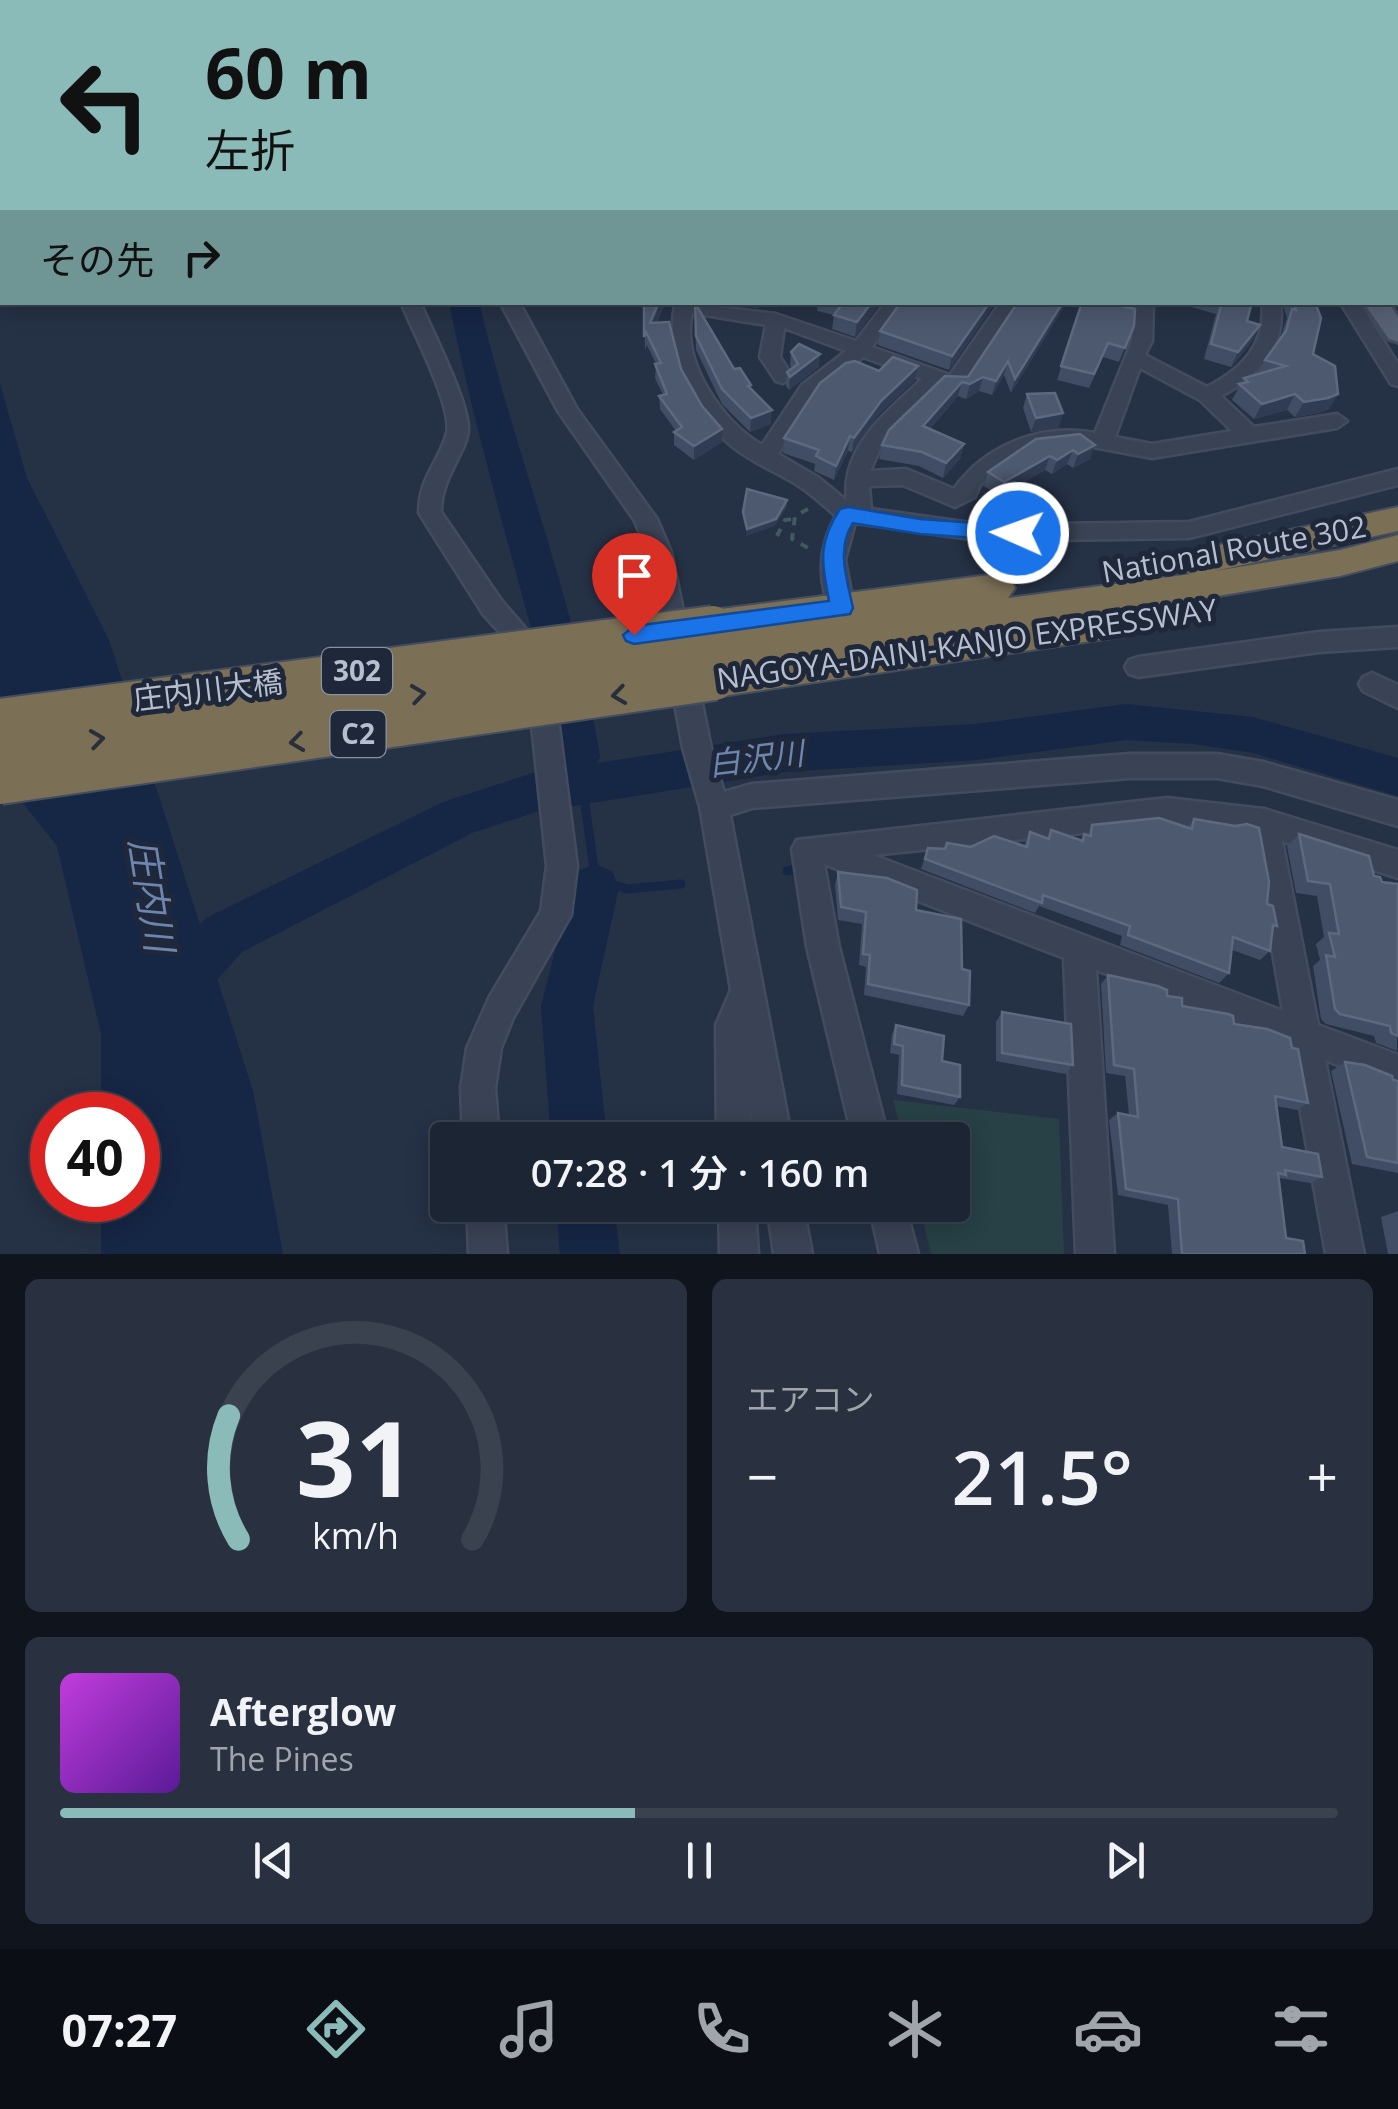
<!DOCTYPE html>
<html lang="ja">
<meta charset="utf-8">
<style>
:root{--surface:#1c2534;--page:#293140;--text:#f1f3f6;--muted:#a0a5ac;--line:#3a424f;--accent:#8bbbb9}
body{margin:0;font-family:"Open Sans","Noto Sans JP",sans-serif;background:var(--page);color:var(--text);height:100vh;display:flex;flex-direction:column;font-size:38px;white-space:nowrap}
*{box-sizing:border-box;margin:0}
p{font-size:32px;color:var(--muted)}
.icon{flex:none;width:55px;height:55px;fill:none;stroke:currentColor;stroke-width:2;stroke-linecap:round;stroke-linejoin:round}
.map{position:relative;height:1254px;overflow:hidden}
.drawer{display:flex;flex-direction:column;gap:25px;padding:25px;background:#0f141d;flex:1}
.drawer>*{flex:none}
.banner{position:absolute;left:0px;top:0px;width:1400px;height:305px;box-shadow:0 5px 25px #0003,0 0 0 2px var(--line);background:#8bbbb9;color:#111;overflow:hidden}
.speed{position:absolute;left:30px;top:1092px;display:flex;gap:20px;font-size:50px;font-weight:700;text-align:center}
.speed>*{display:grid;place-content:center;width:130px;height:130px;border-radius:50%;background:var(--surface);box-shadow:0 5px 25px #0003,0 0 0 2px var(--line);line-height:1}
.speed .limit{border:15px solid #d22;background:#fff;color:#111}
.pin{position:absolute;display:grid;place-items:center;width:85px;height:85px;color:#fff;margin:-102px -42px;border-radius:50% 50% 50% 0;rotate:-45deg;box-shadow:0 0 10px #0007}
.pin .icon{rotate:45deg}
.me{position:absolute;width:110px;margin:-55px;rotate:272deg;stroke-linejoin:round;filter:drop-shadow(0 0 8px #0008)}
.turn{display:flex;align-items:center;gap:35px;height:210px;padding:0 40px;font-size:45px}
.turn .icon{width:130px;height:130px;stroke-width:2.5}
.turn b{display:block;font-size:70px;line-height:85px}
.then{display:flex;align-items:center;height:95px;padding:0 40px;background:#0003;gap:20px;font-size:38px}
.big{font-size:75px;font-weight:600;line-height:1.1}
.drawer .tile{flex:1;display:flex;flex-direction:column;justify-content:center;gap:15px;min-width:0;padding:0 35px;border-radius:15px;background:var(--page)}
.drawer .dial{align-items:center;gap:0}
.dial svg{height:260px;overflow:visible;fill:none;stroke:var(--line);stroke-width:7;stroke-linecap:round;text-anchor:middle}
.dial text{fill:var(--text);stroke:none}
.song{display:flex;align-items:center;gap:30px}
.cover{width:120px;height:120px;border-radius:15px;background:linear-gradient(135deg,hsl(290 70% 55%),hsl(270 70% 35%))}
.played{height:10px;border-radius:5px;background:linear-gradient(90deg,var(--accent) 45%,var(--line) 45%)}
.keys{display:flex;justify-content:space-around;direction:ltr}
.heat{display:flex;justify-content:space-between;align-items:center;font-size:55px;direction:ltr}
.drawer .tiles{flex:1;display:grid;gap:25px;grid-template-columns:1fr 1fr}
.tile:last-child{grid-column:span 2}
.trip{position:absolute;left:430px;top:1122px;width:540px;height:100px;border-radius:10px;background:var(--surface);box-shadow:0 5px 25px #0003,0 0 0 2px var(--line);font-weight:600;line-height:100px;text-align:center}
.tabs{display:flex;height:160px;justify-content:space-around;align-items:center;background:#0b0f15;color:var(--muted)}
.tabs .icon{width:70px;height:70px}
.tabs .active{color:var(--accent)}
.tabs b{font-size:45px;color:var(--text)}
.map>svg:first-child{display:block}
.green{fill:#274146}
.water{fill:#162645}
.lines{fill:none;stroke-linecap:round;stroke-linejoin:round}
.stream-far1{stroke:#162645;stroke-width:6}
.stream{stroke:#162645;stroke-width:9}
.river{fill:#162645;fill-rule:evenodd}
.minor-casing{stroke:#434c5e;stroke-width:5}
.major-casing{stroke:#434c5e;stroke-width:6}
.highway-casing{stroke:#444e5f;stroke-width:4}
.path{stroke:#415a5e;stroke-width:4;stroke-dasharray:8 8;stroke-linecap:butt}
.minor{fill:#3a4355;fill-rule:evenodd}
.major{fill:#586275;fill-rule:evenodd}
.highway{fill:#7b6f56;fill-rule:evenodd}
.highway-bridge-casing{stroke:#444e5f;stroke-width:42;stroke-linecap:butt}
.highway-bridge{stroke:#7b6f56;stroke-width:38}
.wall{fill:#404d64}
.shaded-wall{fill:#303c53}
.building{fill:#4d596f;stroke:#5d697e;stroke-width:2.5}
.oneway{stroke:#272f3d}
.route{fill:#1a73e8;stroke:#114b97;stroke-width:2.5}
.labels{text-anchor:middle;stroke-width:10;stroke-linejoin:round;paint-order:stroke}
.shield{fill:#1e283a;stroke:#8992a2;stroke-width:2.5}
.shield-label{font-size:28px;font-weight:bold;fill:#b7bfce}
.street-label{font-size:30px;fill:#b7bfce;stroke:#1e283a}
.water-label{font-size:32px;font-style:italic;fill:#6e86af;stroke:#1e283a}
.near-water-label{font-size:38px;font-style:italic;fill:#6e86af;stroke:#1e283a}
</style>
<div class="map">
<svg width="1398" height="1254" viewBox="0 0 1398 1254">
<rect width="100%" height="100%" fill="#253145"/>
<path class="green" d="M893,1100L1059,1119L1064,1254H931L919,1205H952V1140H903Z"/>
<path class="water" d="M0,384L27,478L109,640L253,1091L283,1254H101V1200H138V1115H101V1034L57,846L0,774Z"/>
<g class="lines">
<path class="stream-far1" d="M583,785L586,806"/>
<g class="stream">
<path d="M585,804L594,869L600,880L627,889L681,884"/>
<path d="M787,871L797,869L798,876"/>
</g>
<g class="river">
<path d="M159,0H181L182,2H161Z"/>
<path d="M449,302H479C515,455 576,602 600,757L597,763L785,734L976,724L1126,704L1253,717L1398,758V796L1253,753L1194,744L1126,740L976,760L785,772L536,812L472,833L242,952L191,1009L173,1017L155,1009L147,991L155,973L206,918L443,802L536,772L561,768C547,739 552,703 543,672C510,549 474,427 449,302Z"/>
<path d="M595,864L612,871L619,887L593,1006L607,1140H551L541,1006L571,887L578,871Z"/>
<path d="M556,1205H614L620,1254H560Z"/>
</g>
<defs>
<g id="minor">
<path d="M141,0H154L155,2H142Z"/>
<path d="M1204,0H1227L1228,2H1205Z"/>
<path d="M401,302H420C432,331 469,402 468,430C467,452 441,477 441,512L501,600L550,657L577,866L571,915L513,1018L501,1048L495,1088L499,1140H463L461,1088L467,1048L490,996L541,911L547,866L525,660L483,614L419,513C419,476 439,463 447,433C453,407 412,330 401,302Z"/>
<path d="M500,302H519L577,409L657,519L671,552L711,748L724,792L752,784L1130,754H1217L1263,762L1398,800V826L1263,786L1217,778H1130L752,808L730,815L792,1140H756L751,1111L753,1140H717L716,1025L731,990L700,807L683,748L647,552L635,521L558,411Z"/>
<path d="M676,302L776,314L856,341L886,302H905L872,347L950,375L1001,302H1020L961,389L940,386L883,442L870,471L906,469L954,489C985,445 1041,423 1095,433L1132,341L1135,302H1153L1152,341L1145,355L1207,387C1242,369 1267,344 1262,302H1280C1287,346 1258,377 1221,396L1254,427L1337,414L1347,421L1337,428L1152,458L1077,444L1034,449L1022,452L980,485L975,497L955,507L903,485L869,486L871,509L985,525L1189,522L1398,469V485L1189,538L985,541L855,523L845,560L854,608L851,615H833C817,583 818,547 836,516C824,506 812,494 799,486C777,472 753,463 733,447C692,414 663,352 676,302ZM692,313L766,325L760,357L776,381L783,383L793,377L780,357L784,328L846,351L802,385L762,445C722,422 680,361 692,313ZM863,357L922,379C887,412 840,447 847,501L819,478L778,454L816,395ZM1140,368L1200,400L1232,431L1152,444L1115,437Z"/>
<path d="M1340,302H1359L1398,364V386L1391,384Z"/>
<path d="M1398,627V647L1319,652L1138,677L1129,674L1125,667L1129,660L1138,657L1319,632Z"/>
<path d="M1372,673L1398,685V708L1363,691L1359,684L1363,677Z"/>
<path d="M1167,798L1264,809L1398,850V878L1282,841L1318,1025L1398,1055V1089L1325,1060L1364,1254H1326L1289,1046L1096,970L1114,1254H1076L1064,958L824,864L839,947L889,1140H853L807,947L792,849L797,840ZM1167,824L1252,833L1283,1011L873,855Z"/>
<path d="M467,1205H503L507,1254H469Z"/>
<path d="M719,1205H755L758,1254H720Z"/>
<path d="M767,1205H803L812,1254H774Z"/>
<path d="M869,1205H905L918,1254H880Z"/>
</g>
<g id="major">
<path d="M1026,0H1044L1045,2H1027Z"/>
<path d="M1363,302H1388L1398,317V342L1389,339Z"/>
</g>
<path id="highway" d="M1398,507V531L1215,571L1340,550L1398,535V561L1340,576L1132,610L1138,612L1144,622L1138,632L1125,636L715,697L701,692L695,681L701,670L708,668L696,664L691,653L696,642L709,638L700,635L694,625L700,615L713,610L997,574L1010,578L1015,588L1008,598L1191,574L1182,571L1177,562L1182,553Z"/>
</defs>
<use href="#minor" class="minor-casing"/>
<use href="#major" class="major-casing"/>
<use href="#highway" class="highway-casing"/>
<g class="path">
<path d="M808,509L795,516L792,539L810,549"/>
<path d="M777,536L785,520L794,519"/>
</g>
<use href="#minor" class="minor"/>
<use href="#major" class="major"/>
<use href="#highway" class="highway"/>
<defs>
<g id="highway-bridge">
<path d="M0,718L713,625"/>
<path d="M0,753L710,653"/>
<path d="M0,785L715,681"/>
</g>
</defs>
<use href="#highway-bridge" class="highway-bridge-casing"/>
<use href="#highway-bridge" class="highway-bridge"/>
</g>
<g class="wall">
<path d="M1066,0H1176L1180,2H1069Z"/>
<path d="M1260,0H1373L1381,2L1398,0V268V2H1271Z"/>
<path d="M630,302H666L657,322L702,406L722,429V442L694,460L674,445V432L676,431L660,409L659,396L663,395L655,378L656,364L647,345L645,350L644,305L631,306Z"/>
<path d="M722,302H759L758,308Z"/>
<path d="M818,302H881L855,337L832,329L834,315L817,311Z"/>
<path d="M901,302H996L949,370L878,345L880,331Z"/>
<path d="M1018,302H1067L1011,393L1004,375L992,395L979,391L966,399L958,396L930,429L964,444L960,459L943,478L919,466L879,459L882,445L968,377Z"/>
<path d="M1082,302L1134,326L1119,362L1103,357L1089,388L1057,380Z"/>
<path d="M1174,302H1252L1247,321L1260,325L1253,340L1231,367L1204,359L1216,314Z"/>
<path d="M1282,302H1319L1316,307L1313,354L1338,394L1329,409L1319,413L1295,417L1287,410L1254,419L1232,400L1244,378L1258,374L1265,360L1280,339L1287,318Z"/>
<path d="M695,303L734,369L751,385V389L771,424L750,432L722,404L696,350Z"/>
<path d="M791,352L819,367L789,390L786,386L787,372L792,369L790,365Z"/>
<path d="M918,366L915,380L878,415L852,452L848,451L834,480L814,471L815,464L783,453L784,438L879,371Z"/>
<path d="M1027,394L1063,413L1058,428L1031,432L1023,408Z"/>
<path d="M1080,434L1090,459L1073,468L1067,464L1052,474L1045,470L999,496L984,486L988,472Z"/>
<path d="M1194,819L1267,904L1277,926L1272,930L1270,951L1260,960L1232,950L1229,973L1219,983L1120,945L1122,936L1039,906L1035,913L921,869L928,848L1024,846L1030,832L1047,838L1051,830L1081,840L1084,834L1087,835L1092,825L1187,827Z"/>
<path d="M1299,834L1382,882L1398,884L1397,1051L1376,1043L1374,1036L1326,1024L1321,1019L1313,966L1320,960L1316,944L1324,937L1317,896L1296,893L1287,846Z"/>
<path d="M838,872L916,910L962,969L969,1005L963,1016L864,995L866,967L859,965L862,924L838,920L835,885Z"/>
<path d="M1108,975L1167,996L1182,1006L1234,1024L1292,1048L1308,1103L1297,1110L1276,1106L1282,1147L1322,1177L1310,1183L1279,1178L1286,1238L1305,1254H1172L1168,1205L1118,1195L1109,1120L1118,1113L1129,1115L1125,1076L1106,1073L1101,984Z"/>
<path d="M1002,1012L1073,1065L1065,1074L996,1061V1022Z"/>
<path d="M896,1025L942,1061L960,1097L954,1105L897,1094L899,1055L890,1053L892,1034Z"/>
<path d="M1345,1062L1398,1081V1173L1352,1164L1331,1071Z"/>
<path d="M1398,1211V1254H1388L1381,1217Z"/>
</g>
<g class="shaded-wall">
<path d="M659,302H666L651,336L650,323Z"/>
<path d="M872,302H881L855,337L857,322Z"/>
<path d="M990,302H996L949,370L952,356Z"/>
<path d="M1063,302H1067L1011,393L1015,379Z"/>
<path d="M1260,325L1253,340L1231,367L1238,352Z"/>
<path d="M820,354L819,367L789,390L790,377Z"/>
<path d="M1008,361L1004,375L992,395L996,381Z"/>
<path d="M918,366L915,380L878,415L852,452L854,438L881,401Z"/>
<path d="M983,377L979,391L966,399L970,384Z"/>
<path d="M962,382L958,396L920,441L923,426Z"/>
<path d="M1295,394L1287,410L1254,419L1262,404Z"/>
<path d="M1338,394L1329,409L1319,413L1295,417L1304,402Z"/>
<path d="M772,410L771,424L750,432L751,418Z"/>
<path d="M1063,413L1058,428L1031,432L1036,418Z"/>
<path d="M722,429V442L694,460V446Z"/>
<path d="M850,436L848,451L834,480L836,466Z"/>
<path d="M964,444L960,459L943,478L946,463Z"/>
<path d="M1095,445L1090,459L1073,468L1078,454Z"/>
<path d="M1073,450L1067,464L1052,474L1057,460Z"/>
<path d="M1050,456L1045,470L999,496L1004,482Z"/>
<path d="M787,500V507L775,526L746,536L747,529Z"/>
</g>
<g class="building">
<path d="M565,0H967L970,2H565Z"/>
<path d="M1086,0H1176L1180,2H1089Z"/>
<path d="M1292,0H1373L1381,2L1382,0H1398V246V2H1298L1291,1Z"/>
<path d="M644,302H659L650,323L669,322L681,369L702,406L722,429L694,446L674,432L682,427L659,396L667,394L655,364L661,363L646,332L644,337Z"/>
<path d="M840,302H872L857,322L834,315L843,303Z"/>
<path d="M901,302H990L952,356L880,331Z"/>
<path d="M1018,302H1063L1015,379L1008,361L996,381L983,377L970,384L962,382L923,426L964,444L946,463L922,452L882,445L889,430L945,376L968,377Z"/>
<path d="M1082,302H1105L1135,309L1134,326L1125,348L1108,343L1094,374L1061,366Z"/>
<path d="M1222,302H1252L1247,321L1260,325L1238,352L1211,344Z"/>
<path d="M1294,302H1315L1321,318L1313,354L1335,366L1338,394L1328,398L1304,402L1295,394L1262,404L1239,384L1248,382L1244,378L1286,366L1265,360L1286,331L1292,309L1296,310Z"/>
<path d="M695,303L734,369L740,368L751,385L748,386L772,410L751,418L722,389L696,336Z"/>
<path d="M799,344L820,354L790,377L787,372L798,364L791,352Z"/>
<path d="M893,357L918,366L881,401L854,438L850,436L836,466L816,456L819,450L784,438L820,383L846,363L855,361L879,371Z"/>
<path d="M1055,393L1063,413L1036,418L1027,394Z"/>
<path d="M1080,434L1095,445L1078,454L1073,450L1057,460L1050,456L1004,482L988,472L1036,439Z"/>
<path d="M747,489L787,500L776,519L747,529L743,512Z"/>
<path d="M1159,818L1192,829L1194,819L1235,826L1247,824L1259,828L1269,882L1267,904L1273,906L1277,926L1273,925L1270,951L1233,937L1229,973L1128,935L1130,926L1043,895L1042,903L925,859L928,848L945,849L947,843L971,847L994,836L1027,847L1030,832L1049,839L1051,830L1083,841L1084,834L1091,836L1092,825Z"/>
<path d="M1299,834L1369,856L1374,876L1380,877L1382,882L1398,884V1036L1391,1033L1390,1026L1340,1014L1335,1009L1326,955L1335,957L1329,933L1339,934L1330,884L1308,881Z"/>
<path d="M838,872L887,878L917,890L916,910L961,919L962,969L970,971L969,1005L868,984L870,955L863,954L866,912L841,907Z"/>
<path d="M1108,975L1158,986L1167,990V996L1182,998V1006L1228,1014L1233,1016L1234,1024L1267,1029L1290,1038L1292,1048L1298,1049L1308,1103L1275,1096L1282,1147L1318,1154L1322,1177L1285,1170L1286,1175L1278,1173L1286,1238L1303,1241L1305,1254H1182L1178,1199L1126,1189L1118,1113L1138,1117L1134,1069L1114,1065Z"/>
<path d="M1002,1012L1071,1024L1073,1065L1002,1053Z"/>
<path d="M896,1025L944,1036L942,1061L960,1065V1097L902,1085L903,1046L894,1044Z"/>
<path d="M1345,1062L1365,1065L1392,1076L1393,1080L1398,1081V1163L1367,1157Z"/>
</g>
<defs><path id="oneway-chevron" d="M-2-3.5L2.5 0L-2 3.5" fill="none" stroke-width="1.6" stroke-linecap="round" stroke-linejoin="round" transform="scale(2.5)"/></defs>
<g class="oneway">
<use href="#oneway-chevron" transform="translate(418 694) rotate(-8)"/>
<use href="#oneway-chevron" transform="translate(619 695) rotate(172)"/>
<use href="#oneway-chevron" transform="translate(97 739) rotate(-8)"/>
<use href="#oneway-chevron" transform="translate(297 742) rotate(172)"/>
</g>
<path class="route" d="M848,507L920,519L1018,526L1028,533L1018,541L920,534L853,523C836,549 847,579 853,608L850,614L634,644L626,641L623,635L634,626L829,601C822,561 817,544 840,509Z"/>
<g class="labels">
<g class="shield">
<rect x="322" y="648" width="70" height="46" rx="8"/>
<rect x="330.5" y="711" width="55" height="46" rx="8"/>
</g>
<g class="shield-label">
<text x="357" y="681">302</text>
<text x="358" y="744">C2</text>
</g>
<g class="street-label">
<text transform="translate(1234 550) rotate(-10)" y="10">National Route 302</text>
<text transform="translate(967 645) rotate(-8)" y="10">NAGOYA-DAINI-KANJO EXPRESSWAY</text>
<text transform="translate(208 691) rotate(-7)" y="10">庄内川大橋</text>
</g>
<g class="water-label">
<text transform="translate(756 759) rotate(-7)" y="11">白沢川</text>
</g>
<g class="near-water-label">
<text transform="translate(151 895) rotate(81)" y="13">庄内川</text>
</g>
</g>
</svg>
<div class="speed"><div class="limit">40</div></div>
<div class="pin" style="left:634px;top:635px;background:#d93025"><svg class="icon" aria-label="arrive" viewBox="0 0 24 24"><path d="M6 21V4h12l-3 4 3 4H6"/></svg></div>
<svg class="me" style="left:1018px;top:533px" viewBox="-20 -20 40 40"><circle r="17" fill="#1a73e8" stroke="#fff" stroke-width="3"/><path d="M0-11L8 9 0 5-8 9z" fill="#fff"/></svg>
<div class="trip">07:28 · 1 分 · 160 m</div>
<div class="banner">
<div class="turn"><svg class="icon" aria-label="left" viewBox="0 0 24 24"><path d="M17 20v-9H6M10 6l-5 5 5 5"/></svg><div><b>60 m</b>左折</div></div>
<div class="then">その先<svg class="icon" aria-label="right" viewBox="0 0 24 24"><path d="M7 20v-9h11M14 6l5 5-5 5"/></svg></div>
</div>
</div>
<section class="drawer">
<div class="tiles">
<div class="tile dial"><svg viewBox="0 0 100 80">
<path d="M14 69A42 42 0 1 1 86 69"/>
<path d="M14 69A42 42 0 0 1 11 31" stroke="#8bbbb9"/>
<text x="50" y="56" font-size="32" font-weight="700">31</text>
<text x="50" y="72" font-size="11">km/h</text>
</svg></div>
<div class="tile"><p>エアコン</p>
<div class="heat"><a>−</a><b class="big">21.5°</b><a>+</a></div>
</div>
<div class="tile">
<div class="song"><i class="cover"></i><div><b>Afterglow</b><p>The Pines</p></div></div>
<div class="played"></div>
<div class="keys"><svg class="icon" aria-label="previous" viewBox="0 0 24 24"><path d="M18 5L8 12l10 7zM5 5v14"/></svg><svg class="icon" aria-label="pause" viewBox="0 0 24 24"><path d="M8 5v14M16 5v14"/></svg><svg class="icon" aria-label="next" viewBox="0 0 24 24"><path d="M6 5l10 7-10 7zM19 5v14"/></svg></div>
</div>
</div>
</section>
<nav class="tabs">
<b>07:27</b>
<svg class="icon active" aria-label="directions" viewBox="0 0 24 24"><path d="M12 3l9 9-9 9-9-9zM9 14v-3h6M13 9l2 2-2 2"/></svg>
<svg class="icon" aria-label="music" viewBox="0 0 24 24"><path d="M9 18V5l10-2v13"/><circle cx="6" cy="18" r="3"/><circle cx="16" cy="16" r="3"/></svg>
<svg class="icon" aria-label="phone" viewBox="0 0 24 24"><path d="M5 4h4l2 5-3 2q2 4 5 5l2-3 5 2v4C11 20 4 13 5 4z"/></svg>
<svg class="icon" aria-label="climate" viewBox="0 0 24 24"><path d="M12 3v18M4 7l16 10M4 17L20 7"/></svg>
<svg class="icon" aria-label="car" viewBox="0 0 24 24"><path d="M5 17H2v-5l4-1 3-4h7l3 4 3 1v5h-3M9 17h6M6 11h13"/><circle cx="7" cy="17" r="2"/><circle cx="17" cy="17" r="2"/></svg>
<svg class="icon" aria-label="filters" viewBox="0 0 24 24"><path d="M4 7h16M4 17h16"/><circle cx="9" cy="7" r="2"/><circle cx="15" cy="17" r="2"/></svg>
</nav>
